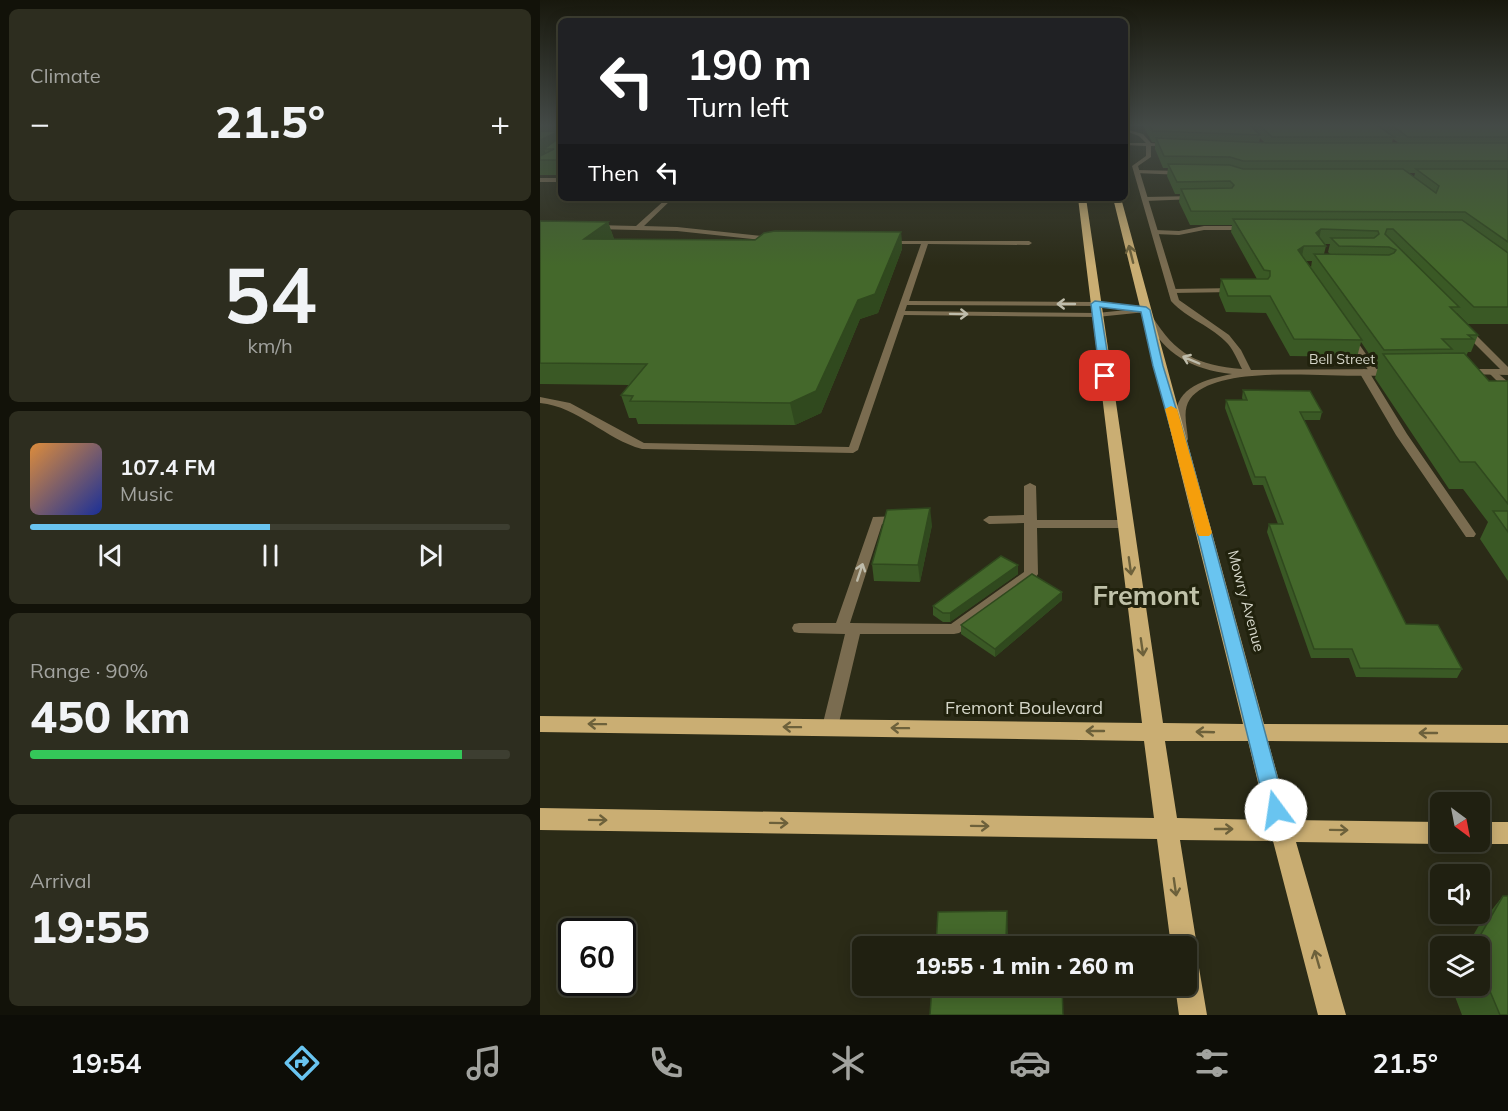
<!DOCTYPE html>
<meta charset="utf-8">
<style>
:root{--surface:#202011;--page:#2d2d1f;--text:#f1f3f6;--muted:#a2a39f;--line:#3d3e31;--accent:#69c4f0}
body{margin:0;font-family:Mulish,sans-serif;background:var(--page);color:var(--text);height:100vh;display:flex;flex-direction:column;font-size:22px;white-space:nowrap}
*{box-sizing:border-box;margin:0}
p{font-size:20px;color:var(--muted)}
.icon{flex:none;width:33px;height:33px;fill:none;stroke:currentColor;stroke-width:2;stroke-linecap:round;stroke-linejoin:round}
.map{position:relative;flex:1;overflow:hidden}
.sheet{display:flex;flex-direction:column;gap:9px;padding:9px;background:#121209;width:540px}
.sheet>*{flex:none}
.banner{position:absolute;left:18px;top:18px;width:570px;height:183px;border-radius:9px;box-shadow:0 3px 15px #0003,0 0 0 2px var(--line);background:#202124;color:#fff;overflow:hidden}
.needle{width:39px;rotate:148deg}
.fabs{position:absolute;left:890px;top:792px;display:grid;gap:12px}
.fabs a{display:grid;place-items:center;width:60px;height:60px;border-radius:9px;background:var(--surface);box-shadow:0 3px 15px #0003,0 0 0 2px var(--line);font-size:30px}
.speed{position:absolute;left:18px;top:918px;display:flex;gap:12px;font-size:30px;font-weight:700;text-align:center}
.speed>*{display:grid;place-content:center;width:78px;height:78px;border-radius:50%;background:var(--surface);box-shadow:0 3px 15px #0003,0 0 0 2px var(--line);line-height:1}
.speed .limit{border:3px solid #111;border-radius:9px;background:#fff;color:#111}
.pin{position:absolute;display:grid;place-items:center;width:51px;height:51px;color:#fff;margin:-26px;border-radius:12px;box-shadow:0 3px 9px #0006}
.me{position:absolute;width:66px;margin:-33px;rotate:346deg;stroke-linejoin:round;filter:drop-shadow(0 0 4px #0008)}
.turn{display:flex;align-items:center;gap:21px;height:126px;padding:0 30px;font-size:27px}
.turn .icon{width:78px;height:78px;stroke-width:2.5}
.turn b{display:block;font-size:42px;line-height:51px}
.then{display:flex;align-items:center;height:57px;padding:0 30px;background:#0003;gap:12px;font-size:22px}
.big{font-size:45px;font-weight:800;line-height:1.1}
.sheet .tile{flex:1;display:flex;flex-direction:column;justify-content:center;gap:9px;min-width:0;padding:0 21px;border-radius:9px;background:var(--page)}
.sheet .dial{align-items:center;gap:0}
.dial b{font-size:78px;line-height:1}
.song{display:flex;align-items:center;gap:18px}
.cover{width:72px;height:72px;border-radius:9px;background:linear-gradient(135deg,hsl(30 70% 55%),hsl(230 70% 35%))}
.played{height:6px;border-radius:3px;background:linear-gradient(90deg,var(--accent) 50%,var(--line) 50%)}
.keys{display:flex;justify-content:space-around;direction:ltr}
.heat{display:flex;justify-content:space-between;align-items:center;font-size:33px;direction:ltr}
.charge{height:9px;border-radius:4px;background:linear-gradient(90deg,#34c759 90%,var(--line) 0)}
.trip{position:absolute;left:312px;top:936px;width:345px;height:60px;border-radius:9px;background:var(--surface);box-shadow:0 3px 15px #0003,0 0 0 2px var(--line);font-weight:800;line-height:60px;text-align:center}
.menu{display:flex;height:96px;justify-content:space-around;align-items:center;background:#0d0d07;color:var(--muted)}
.menu .icon{width:42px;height:42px}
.menu .current{color:var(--accent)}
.menu b{font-size:27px;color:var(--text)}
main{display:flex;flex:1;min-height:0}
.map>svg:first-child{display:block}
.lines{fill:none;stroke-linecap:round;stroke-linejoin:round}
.service{fill:#7a6c50;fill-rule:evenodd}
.minor{fill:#7a6c50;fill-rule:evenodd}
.primary{fill:#caae73;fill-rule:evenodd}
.wall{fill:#3a5925;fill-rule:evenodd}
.shaded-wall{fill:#30491e}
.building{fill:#44682b;stroke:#30491e;stroke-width:1.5}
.oneway{stroke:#6d613b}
.oneway2{stroke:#bebcab}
.route{fill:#69c4f0;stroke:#447f9c;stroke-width:1.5}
.slow{fill:#f59e0b}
.labels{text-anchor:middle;stroke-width:6;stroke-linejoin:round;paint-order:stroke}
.far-street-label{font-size:14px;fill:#d5d6c9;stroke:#21220d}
.street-label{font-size:15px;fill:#d5d6c9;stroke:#21220d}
.near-street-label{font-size:18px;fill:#d5d6c9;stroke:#21220d}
.town-label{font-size:27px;font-weight:bold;fill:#c0c2a9;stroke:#21220d}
</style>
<main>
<section class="sheet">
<div class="tile"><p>Climate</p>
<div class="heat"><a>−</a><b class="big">21.5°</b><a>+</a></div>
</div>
<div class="tile dial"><b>54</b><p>km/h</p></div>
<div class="tile">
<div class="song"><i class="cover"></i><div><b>107.4 FM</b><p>Music</p></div></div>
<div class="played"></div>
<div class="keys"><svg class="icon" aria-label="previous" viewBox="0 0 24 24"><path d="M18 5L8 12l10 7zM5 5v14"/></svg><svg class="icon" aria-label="pause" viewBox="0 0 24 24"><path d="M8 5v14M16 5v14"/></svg><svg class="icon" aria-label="next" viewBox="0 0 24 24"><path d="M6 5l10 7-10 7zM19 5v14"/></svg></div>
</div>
<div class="tile"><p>Range · 90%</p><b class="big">450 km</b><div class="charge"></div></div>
<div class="tile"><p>Arrival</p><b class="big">19:55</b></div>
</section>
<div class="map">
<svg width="968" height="1015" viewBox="0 0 968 1015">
<rect width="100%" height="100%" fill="#2b2b17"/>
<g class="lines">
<g class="service">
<path d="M597,170L643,171L646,173L643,175L595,173Z"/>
<rect x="0" y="178" width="21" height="4"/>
<path d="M654,196L656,199L605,201L602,199L605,197Z"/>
<path d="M127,198H133L104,226L137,227L232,237L235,239L232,241L137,231L55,229L52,227L55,225L96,226Z"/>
<path d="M664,226H707L710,228L707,230H664L639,235L615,234L612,232L615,230L639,231Z"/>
<path d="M344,241H489L492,243L489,245L388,244L369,301L556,302L584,305L588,307L584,309L556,306L367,305L365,311L557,313L606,308L610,310L606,312L557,317L364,315L318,450L313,453L102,449C65,439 39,407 0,403V397L30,403L104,443L309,447L381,244H346L343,242Z"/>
<path d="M697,288V292H694L632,293L628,291L632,289Z"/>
<path d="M922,327H928L968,367V375L965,374L922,331Z"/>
<path d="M809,333L812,334L837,370V374H831L805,336Z"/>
<path d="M824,369L829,372L867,434L934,531L936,534L934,537H926L856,435L819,372Z"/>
<path d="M953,369L968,382V390L965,389L948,372Z"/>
<path d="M490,483L496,486L497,520H584L590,524L584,528H497L498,574L496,577L419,633L414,634H320L298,727L296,732L290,734L284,732L282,727L305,634L259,633L254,632L252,628L254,624L259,623H296L333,517L360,516L366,520L360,524H342L310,623L411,624L484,572V523L449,524L443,520L449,516L484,515V486Z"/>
</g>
<g class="minor">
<path d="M585,129L603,134L611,143L633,145L611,146V157L598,166L639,300L689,335L701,350L711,370L853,369L858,372L856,374C810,382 680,359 650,399C642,410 647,426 648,439L647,441H639C637,435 636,429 636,422C633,387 664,380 692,374C650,369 626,355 605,318L606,316H612C636,355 657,365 702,369C698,361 694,351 688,344C672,326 647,319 631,301L592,166L606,156V146L585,145V143H606L599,136L585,131Z"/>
<path d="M927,369H968V375L924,374L922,372Z"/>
</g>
<g class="primary">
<path d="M538,198H546L623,723L703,724L573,198H581L724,724L968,725V743L728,741L750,820L900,822V842H906L900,844L756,842L806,1015H778L733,841L640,840L657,946L653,955L650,956L655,959L659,968L667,1015H639L635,986H646V946H631L617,839L0,830V808L614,818L604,741L0,732V716L602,723ZM625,741H708L727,820L637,818Z"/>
<path d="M939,822H968V844H939L933,842H939Z"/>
</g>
</g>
<g class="wall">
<rect x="0" y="124" width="21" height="51"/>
<path d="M602,124H968V324H928L917,313V314L938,335L931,352H928L926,356L949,381H968V581L940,539L948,522L923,489H909L835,378L838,367L821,342L817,357L750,356L726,313L686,312L679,295L681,279H717L691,232L692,225H650L639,202L640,194H635L627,176L628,168H623L615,149V142H612ZM720,138L725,143H719ZM853,139L859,143H852ZM868,173H875L874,177ZM784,244H790L788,252L790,254H784L786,246ZM766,261H772L771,267Z"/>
<path d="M0,221L68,222L74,239H73L215,240L361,232L362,249L338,313L320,319L281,413L255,425L98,424L96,418H89L81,395L89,385L0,384Z"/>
<path d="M703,390L782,412L780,420H764L866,624L922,669L917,678L816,677L809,658H771L727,532L729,524H738L723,485H713L685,408L686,400H703L702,398Z"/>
<path d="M392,525L380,582L334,581L332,564Z"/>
<path d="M478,565V574L410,622H403L393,615V606Z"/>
<path d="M522,592V600L455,657L421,634V625Z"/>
<path d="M963,896L968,1015H922L911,986H939V946H927L938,927Z"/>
</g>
<g class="shaded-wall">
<path d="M17,132L21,145L4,149L6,154L0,160V141L2,139Z"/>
<path d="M68,222L74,239L50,257L44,239Z"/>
<path d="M781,229L778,244L776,233Z"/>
<path d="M361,232L362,249L338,313L320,319L281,413L255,425L250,403Z"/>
<path d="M764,246L761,261L758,250Z"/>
<path d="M390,508L392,525L380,582L378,565Z"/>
<path d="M478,565V574L410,622V613Z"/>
<path d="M522,592V600L455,657V649Z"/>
<path d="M467,911L468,935L467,946L466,938Z"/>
</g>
<g class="building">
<path d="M0,124H21V160H0V156L14,149H4L18,139L17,132L2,139L0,141V131H16L19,127L16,125H0Z"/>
<path d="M609,124H709L720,135L613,131Z"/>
<path d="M718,124H835L854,137H732Z"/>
<path d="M850,124H968V137H868Z"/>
<path d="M616,138L730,143H968V161H703L690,157L624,156Z"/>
<path d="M628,164L690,165L703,169H863L896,193L899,186L876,169H968V242L925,212L651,211L641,189L692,188L694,185L690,181L637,182Z"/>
<path d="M693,219L922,220L968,253V307H934L853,229H847L845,234L919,307H910L938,335H928L933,339H902L912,349L844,350L774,254L849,255L854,253L856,250L849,247L799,246L791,238H834L839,234L838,231L781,229L776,233L786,246H764L758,250L822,340L754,339L730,296H688L681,279H728L730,276V271L724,270Z"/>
<path d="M0,221L68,222L44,239L215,240L224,233L235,231L361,232L335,294L318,300L276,391L250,403L90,401L93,396L81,395L107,364L0,363Z"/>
<path d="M924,353L949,381H968V504L935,462H920L843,354Z"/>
<path d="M703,390L770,391L782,412H760L866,624L898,625L922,669L820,668L812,649H774L729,524H743L725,477H715L686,400H707Z"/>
<path d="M390,508L378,565L332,564L347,510Z"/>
<path d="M953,511H968V532Z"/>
<path d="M461,556L478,565L410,613H403L393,606Z"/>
<path d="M492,574L522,592L455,649L421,625Z"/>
<path d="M963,896H968V1015H960L939,965V946H934Z"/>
<path d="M467,911L466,938H496V946H396L398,912Z"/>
<path d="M392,986H522L523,1015H390Z"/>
</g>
<defs><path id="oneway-shaft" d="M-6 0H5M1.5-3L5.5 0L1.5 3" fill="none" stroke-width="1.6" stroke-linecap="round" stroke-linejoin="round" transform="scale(1.5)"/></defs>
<g class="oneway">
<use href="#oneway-shaft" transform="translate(591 254) rotate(-104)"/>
<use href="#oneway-shaft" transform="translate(590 566) rotate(82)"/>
<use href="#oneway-shaft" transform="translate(602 647) rotate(82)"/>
<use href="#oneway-shaft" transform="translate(57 724) rotate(-179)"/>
<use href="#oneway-shaft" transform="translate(252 727) rotate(-179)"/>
<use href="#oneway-shaft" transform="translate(360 728) rotate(-179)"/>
<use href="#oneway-shaft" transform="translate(555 731) rotate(180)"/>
<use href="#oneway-shaft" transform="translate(665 732) rotate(-178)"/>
<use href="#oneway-shaft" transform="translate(888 733) rotate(180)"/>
<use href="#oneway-shaft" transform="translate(58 820) rotate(1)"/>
<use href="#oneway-shaft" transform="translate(239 823) rotate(1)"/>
<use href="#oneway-shaft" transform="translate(440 826) rotate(1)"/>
<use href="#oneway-shaft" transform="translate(684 829)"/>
<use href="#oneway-shaft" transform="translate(799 830) rotate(1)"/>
<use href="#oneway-shaft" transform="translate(635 887) rotate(82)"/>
<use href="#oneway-shaft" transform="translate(777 959) rotate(-106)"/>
</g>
<g class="oneway2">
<use href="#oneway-shaft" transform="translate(526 304) rotate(-180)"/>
<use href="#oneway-shaft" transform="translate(419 314) rotate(1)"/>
<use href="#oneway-shaft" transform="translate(651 360) rotate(-157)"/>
<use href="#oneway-shaft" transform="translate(320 572) rotate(-72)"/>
</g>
<linearGradient id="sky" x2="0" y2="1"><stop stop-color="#18180d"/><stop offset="0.47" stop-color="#444a47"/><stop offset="1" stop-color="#444a47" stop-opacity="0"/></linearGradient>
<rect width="968" height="266" fill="url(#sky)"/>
<path class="route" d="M555,301L606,307L610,310L623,366L649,451L746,810L743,817L736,820L729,817L726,810L637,451L613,366L601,312L560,307L571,376L565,379L560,376L551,304Z"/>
<path class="slow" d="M631,406L637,409L672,533L669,536H659L657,533L625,409Z"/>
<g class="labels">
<g class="far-street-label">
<text x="802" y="364">Bell Street</text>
</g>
<g class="street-label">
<text transform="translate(706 601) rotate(75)" y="5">Mowry Avenue</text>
</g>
<g class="near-street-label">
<text x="484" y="714">Fremont Boulevard</text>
</g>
<g class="town-label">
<text x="606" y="605">Fremont</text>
</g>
</g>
</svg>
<div class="fabs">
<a><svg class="needle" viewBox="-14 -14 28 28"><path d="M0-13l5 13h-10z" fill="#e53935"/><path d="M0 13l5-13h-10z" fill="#a2a39f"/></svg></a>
<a><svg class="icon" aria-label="sound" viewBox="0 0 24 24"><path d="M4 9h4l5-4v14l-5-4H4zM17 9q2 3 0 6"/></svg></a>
<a><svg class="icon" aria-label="layers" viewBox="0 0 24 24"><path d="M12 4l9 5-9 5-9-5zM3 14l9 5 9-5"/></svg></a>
</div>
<div class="speed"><div class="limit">60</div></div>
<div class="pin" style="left:565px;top:376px;background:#d93025"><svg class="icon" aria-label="arrive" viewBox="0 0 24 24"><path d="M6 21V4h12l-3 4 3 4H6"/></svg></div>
<svg class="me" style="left:736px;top:810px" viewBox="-20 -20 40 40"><circle r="19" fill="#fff"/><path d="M0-13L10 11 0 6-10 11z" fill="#69c4f0"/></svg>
<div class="trip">19:55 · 1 min · 260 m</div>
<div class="banner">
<div class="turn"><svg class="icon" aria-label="left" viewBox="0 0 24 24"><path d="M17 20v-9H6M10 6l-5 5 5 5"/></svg><div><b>190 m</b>Turn left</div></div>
<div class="then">Then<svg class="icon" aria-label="left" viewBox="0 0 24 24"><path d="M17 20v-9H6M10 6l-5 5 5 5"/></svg></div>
</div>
</div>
</main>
<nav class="menu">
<b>19:54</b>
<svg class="icon current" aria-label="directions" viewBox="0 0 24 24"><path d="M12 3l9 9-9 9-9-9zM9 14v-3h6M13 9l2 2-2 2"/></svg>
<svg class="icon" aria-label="music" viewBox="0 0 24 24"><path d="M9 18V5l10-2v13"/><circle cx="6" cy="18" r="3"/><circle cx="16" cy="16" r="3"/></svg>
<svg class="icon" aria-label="phone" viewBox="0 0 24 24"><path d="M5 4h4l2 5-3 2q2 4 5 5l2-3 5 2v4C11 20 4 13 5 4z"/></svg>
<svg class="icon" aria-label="climate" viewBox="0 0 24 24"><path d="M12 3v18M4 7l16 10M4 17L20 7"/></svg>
<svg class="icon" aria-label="car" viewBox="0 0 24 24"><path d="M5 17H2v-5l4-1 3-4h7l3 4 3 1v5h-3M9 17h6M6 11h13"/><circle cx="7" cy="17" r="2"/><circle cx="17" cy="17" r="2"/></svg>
<svg class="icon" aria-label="filters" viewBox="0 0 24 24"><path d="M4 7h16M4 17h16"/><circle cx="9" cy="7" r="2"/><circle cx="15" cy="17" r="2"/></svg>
<b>21.5°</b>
</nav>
